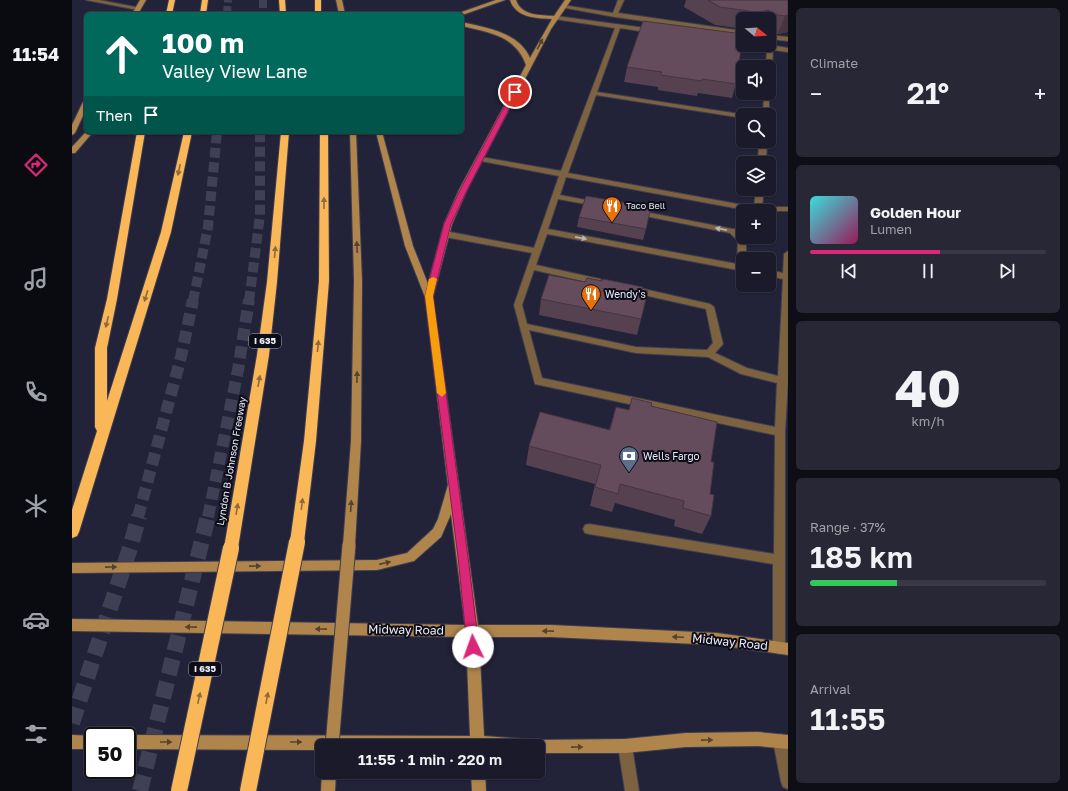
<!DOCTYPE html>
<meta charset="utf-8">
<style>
:root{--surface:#1a1a2a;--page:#272736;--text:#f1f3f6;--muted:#9fa1a8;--line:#383847;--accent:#db2777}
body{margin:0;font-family:"Golos Text",sans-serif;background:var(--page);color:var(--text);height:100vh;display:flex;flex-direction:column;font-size:15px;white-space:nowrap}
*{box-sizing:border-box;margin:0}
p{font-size:13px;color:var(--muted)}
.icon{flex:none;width:22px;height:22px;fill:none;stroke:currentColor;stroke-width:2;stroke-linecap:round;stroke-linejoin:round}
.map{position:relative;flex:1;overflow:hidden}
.side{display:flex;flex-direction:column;gap:8px;padding:8px;background:#0e0e17;width:280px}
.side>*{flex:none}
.guide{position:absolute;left:12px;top:12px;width:380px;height:122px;border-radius:6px;box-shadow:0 1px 3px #0004,0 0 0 1px var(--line);background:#00695c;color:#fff;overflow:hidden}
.needle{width:26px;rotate:108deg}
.controls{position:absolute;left:664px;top:12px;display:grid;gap:8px}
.controls a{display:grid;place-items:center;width:40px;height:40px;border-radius:6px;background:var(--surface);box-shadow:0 1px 3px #0004,0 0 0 1px var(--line);font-size:20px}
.speed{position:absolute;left:12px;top:727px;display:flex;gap:8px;font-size:20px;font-weight:700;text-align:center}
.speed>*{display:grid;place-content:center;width:52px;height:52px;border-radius:50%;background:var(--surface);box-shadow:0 1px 3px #0004,0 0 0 1px var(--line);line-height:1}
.speed .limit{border:2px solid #111;border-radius:6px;background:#fff;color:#111}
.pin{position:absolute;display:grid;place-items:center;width:34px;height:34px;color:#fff;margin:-17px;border:2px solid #fff;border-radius:50%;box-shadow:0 1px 4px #0007}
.me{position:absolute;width:44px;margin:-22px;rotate:357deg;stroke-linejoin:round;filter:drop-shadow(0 0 3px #0008)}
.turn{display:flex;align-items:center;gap:14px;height:84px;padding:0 12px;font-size:18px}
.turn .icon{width:52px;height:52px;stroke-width:2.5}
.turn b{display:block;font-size:28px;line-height:34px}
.then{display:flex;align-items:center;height:38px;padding:0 12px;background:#0003;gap:8px;font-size:15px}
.big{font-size:30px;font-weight:600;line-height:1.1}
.side .card{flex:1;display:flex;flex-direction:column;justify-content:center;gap:6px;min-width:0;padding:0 14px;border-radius:6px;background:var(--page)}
.side .dial{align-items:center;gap:0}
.dial b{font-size:52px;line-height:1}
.song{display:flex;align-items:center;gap:12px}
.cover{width:48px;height:48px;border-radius:6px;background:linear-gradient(135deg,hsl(180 70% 55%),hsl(330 70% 35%))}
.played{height:4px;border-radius:2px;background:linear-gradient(90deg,var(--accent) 55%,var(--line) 55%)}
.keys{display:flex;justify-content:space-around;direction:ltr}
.heat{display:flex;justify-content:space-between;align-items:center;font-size:22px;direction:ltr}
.charge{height:6px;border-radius:3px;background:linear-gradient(90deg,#34c759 37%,var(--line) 0)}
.trip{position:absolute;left:243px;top:739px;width:230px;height:40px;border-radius:6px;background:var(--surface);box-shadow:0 1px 3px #0004,0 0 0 1px var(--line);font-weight:600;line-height:40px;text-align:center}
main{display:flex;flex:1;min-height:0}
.tabs{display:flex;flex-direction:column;width:72px;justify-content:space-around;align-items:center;background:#0a0a11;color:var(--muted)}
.tabs .icon{width:28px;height:28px}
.tabs .active{color:var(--accent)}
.tabs b{font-size:18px;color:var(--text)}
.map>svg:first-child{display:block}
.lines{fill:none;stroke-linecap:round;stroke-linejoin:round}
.highway-tunnel-far3{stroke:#404055;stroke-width:8;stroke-dasharray:8 3.5;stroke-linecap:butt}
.highway-tunnel-far2{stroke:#404055;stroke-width:10;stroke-dasharray:10 4.5;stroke-linecap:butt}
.highway-tunnel-far1{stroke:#404055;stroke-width:12;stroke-dasharray:12 6;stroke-linecap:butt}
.highway-tunnel{stroke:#404055;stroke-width:16;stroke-dasharray:16 8;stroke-linecap:butt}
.lane-casing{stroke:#3e3e53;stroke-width:2}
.secondary-casing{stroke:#3e3e53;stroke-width:2}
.highway-casing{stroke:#3e3e53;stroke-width:2}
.lane{fill:#7d623f;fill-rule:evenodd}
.secondary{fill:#af854b;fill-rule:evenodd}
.highway{fill:#fab758;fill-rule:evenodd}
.secondary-bridge-casing{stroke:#3e3e53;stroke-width:15;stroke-linecap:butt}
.highway-bridge-casing{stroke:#3e3e53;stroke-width:18;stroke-linecap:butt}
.secondary-bridge{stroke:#af854b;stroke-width:13}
.highway-bridge{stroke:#fab758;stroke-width:16}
.wall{fill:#564150}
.shaded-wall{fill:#463541}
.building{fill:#644c5d;stroke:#463541}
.oneway{fill:#56432e}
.oneway2{fill:#8f6a3b}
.oneway3{fill:#beb4b0}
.route{fill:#db2777;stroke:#8e194d}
.slow{fill:#f59e0b}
.labels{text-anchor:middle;stroke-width:4;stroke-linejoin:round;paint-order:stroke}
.far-poi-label{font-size:9px;fill:#eaebfb;stroke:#0d0d17;text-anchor:start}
.shield{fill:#0d0d17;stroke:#a8a8b7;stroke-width:1}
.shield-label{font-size:9px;font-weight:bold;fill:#eaebfb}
.poi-label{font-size:10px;fill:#eaebfb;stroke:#0d0d17;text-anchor:start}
.street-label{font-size:10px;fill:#eaebfb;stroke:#0d0d17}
.near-street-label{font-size:12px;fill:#eaebfb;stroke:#0d0d17}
</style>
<main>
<nav class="tabs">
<b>11:54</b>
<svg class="icon active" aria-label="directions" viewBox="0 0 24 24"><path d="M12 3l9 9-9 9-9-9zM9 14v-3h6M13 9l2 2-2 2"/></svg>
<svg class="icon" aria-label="music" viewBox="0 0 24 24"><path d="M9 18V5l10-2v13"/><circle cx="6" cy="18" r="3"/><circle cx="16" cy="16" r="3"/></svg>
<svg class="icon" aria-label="phone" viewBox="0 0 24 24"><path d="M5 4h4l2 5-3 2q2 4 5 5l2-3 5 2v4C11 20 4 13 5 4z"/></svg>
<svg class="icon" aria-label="climate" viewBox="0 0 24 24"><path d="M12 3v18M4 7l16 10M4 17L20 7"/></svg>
<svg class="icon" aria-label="car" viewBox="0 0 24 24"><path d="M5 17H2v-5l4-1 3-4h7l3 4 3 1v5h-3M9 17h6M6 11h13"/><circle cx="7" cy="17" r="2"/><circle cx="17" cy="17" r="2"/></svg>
<svg class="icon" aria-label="filters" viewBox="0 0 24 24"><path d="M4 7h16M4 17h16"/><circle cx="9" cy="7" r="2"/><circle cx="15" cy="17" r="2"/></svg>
</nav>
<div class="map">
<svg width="716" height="791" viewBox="0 0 716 791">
<rect width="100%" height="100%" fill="#222238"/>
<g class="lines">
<g class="highway-tunnel-far3">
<path d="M191,0V14"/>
<path d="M155,14L156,0"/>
</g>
<g class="highway-tunnel-far2">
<path d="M121,301L136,227L145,132"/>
<path d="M177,301L188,215V132"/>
</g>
<g class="highway-tunnel-far1">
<path d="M66,517L109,357L121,300"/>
<path d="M136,517L166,370L177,300"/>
</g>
<g class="highway-tunnel">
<path d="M0,723L58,548L67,516"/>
<path d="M68,791L136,516"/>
</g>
<defs>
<g id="lane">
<path d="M14,0H27L69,8L66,10Z"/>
<path d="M546,0H552L546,13L671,31V35L543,17L488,7L491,5L541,13Z"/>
<path d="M484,16L581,29L584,31L581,33L548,28L525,92L674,115H671V118L524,95L496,173L682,207L684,189H692L690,207H716V211H679L494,177L488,195L524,202L528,204L524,206L486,199L476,229L665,264L666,241L658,233L563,214L559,212L563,210L661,229H664L674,241V259H671V271L475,234L464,265L528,279L532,282L528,285L462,270L450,305L455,324L564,347L635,350L641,343L634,309L563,293L559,290L563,287L638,304L642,307L651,344L643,353L675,368L706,376L711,279L697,276V270L711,273L712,254L716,251V381L713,432V648L712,652L707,654L702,652L701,648V564L517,534L513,533L511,529L513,525L517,524L702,554L703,435L463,384L442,305L460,253L373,237L369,234L373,231L462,248L487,176L409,161L405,159L409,157L489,171L543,28L482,19L481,18ZM457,330L564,353L636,357L669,374L705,383L703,427L470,378Z"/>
<path d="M697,35L716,37V41L697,39Z"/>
<path d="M678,45H698L716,48V52L701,50L700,67L697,69V67H694L695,49Z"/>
<path d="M697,92V115H691L692,93H697Z"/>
<path d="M687,141H695L694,163H686Z"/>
<path d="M708,734L713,736L716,746V789L711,787L709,782L701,741L703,736Z"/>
<path d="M553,739L558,741L560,746L567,791H553L546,746L548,741Z"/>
</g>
<g id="secondary">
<path d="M68,0H74L66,14H60Z"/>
<path d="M264,0H270L273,14H267Z"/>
<path d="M424,0H433L390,15L384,14Z"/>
<path d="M438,0H444C449,16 468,15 482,16L493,0H499L479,29L395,190L380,224L361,297L406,625H479L645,633L716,643V655L645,645L479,637H407L412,736L464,740L553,739L614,733L686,732L716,735V749L686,746L614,747L553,753H466V746H250V750L55,749V736H53L55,735L398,736L394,637L0,631V619L393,625L379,514L369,537L342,561L305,570L0,573V563L305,560L335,553L361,529L366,519L376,485L353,297L333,246L304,132H310L341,246L356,284L372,224L387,190L454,65C444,36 417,32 390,26V22C414,28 447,32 458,58L480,19C464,18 444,18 438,0Z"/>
<path d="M14,100V109L3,133L0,135V125L11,102Z"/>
<path d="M14,132H21L3,153H0V147Z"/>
<path d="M278,132H284L290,281L289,441L283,545L281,549L277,550L273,549L271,545L279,441L282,281Z"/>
<path d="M0,735L23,736H21V749H0Z"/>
<path d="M250,772H264L263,791H249Z"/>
<path d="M399,772H413L414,791H400Z"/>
</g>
<g id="highway">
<path d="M97,0H103L100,14H94Z"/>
<path d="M130,0H136L134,14H128Z"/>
<path d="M207,0H213L214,14H208Z"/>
<rect x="243" y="0" width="6" height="14"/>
<path d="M65,132H73L45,299L35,348V401L89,232L112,132H120L99,232L7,532L5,536L0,538V510L25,431L23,427V348L35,299Z"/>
<path d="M209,132H217L205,282L197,355L166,548L164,552L159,554L154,552L152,548L185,355L195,282Z"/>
<path d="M248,132H256L257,281L244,441L232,542L230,546L225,548L220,546L218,542L232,441L247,281Z"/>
</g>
</defs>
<use href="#lane" class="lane-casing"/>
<use href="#secondary" class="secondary-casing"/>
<use href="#highway" class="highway-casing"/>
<use href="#lane" class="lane"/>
<use href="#secondary" class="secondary"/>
<use href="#highway" class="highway"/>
<defs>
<path id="secondary-bridge" d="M260,746L277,545"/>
<g id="highway-bridge">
<path d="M107,791L159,548"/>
<path d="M176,791L225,542"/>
</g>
</defs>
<use href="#secondary-bridge" class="secondary-bridge-casing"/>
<use href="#highway-bridge" class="highway-bridge-casing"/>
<use href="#secondary-bridge" class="secondary-bridge"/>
<use href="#highway-bridge" class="highway-bridge"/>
</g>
<g class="wall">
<path d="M614,0H716V32L706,34H700L697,32V19H671V29L643,25L612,7Z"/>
<path d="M555,67L664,84L660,98L626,93L625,96L586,90V87L552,82Z"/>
<path d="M507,217L574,229L571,240L505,227Z"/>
<path d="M513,282L570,290L569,319L565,335L467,315L469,299Z"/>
<path d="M560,398L579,406L639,462L638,494L639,516L630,534L602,526L603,520L543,503L540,512L518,506L523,484L454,465L457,446L537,430L544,407L557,410Z"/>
</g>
<g class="shaded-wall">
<path d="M696,10L694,19H677L678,15Z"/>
<path d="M716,15V32L706,34L713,16Z"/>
</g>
<g class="building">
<path d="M636,0H716V15L713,16L706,15L696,10L678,15L677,11L648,7Z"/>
<path d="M571,21L671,34L664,84L630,79V81L589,75L590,72L555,67Z"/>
<path d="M514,196L579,207L574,229L507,217Z"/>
<path d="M477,275L513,282L515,278L530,281L531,279L571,287L570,290L576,291L569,319L469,299Z"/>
<path d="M560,398L580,403L579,406L645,422L639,462H642L638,494L642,495L639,516L611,508L612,501L548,484L546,494L523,487L529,465L457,446L468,412L538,430L544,407L557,410Z"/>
</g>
<defs><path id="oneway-solid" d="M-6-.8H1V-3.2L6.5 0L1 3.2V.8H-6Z"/></defs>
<g class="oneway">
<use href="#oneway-solid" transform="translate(468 44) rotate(-62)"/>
<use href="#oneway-solid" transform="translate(285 247) rotate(-92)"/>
<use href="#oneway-solid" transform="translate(285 377) rotate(-89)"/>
<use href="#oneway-solid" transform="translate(279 506) rotate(-86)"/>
<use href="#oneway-solid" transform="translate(313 563) rotate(-13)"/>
<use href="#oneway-solid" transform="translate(183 566) rotate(-1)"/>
<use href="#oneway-solid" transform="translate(39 567) rotate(-1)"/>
<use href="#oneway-solid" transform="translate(119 627) rotate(-179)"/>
<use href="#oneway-solid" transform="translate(249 629) rotate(-179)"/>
<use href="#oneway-solid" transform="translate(476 631) rotate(-179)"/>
<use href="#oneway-solid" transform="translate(606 637) rotate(-177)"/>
<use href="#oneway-solid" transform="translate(635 740) rotate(-1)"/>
<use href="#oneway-solid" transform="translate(94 742)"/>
<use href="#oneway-solid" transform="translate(224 742)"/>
<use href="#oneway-solid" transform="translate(505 747) rotate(-1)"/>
</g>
<g class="oneway2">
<use href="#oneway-solid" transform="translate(107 170) rotate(102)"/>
<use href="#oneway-solid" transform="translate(252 203) rotate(-90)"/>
<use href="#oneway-solid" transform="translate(203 252) rotate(-85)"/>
<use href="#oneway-solid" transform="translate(74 296) rotate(107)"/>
<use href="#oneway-solid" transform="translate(35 322) rotate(103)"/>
<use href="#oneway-solid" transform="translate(246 346) rotate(-85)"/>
<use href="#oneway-solid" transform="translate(187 381) rotate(-80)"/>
<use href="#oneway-solid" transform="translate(230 504) rotate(-83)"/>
<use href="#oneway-solid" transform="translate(165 509) rotate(-80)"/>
<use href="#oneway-solid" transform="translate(127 698) rotate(-78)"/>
<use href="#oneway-solid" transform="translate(195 698) rotate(-79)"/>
</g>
<g class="oneway3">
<use href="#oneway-solid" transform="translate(649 229) rotate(-169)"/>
<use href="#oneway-solid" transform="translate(509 238) rotate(11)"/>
</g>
<path class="route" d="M443,90L446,92L395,190L379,224L361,296L396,557L407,647L405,651L401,653L397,651L395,647L386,557L353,296L372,224L388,190L440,92Z"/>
<path class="slow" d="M361,277L365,279L361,296L374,393L370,397L365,393L353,296L357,279Z"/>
<defs>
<symbol id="restaurant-pin" viewBox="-11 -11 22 30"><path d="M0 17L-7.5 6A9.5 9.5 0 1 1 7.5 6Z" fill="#e8710a" stroke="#0d0d17"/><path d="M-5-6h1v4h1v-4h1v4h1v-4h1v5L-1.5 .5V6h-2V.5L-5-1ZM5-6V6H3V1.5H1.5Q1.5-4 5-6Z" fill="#fff"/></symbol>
<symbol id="bank-pin" viewBox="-11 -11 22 30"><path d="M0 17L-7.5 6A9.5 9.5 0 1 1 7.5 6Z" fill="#5c6f8a" stroke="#0d0d17"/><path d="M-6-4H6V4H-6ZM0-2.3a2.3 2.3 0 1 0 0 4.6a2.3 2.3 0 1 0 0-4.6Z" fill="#fff"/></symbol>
</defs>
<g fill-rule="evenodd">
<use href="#restaurant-pin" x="529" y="195" width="22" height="30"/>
<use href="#restaurant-pin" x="508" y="283" width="22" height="30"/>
<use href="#bank-pin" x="546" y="445" width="22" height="30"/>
</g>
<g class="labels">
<g class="far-poi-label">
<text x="554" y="209">Taco Bell</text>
</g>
<g class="shield">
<rect x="177" y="334" width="32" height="14" rx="3"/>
<rect x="117" y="662" width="32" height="14" rx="3"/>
</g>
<g class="shield-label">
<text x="193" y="344">I 635</text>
<text x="133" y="672">I 635</text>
</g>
<g class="poi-label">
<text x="533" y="298">Wendy's</text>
<text x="571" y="460">Wells Fargo</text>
</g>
<g class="street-label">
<text transform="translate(159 461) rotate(-80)" y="4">Lyndon B Johnson Freeway</text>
</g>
<g class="near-street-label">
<text transform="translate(334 630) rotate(1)" y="4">Midway Road</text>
<text transform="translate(658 642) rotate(6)" y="4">Midway Road</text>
</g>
</g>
</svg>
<div class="controls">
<a><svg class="needle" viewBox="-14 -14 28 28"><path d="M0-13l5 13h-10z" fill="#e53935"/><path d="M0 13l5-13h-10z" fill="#9fa1a8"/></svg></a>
<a><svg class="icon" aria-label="sound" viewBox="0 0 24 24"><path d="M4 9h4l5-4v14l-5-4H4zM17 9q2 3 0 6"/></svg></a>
<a><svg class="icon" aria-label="search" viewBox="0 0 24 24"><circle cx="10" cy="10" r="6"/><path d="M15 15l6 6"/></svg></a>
<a><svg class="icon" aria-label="layers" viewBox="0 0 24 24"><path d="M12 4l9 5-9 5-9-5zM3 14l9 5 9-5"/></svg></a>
<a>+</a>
<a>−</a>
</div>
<div class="speed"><div class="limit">50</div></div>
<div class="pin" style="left:443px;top:92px;background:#d93025"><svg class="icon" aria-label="arrive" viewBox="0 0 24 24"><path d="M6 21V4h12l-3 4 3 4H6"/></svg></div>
<svg class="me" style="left:401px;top:647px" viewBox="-20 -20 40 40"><circle r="19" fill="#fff"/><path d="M0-13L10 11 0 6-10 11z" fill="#db2777"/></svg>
<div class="trip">11:55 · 1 min · 220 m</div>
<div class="guide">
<div class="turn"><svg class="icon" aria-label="ahead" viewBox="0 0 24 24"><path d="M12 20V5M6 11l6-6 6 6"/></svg><div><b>100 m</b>Valley View Lane</div></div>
<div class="then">Then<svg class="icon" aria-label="arrive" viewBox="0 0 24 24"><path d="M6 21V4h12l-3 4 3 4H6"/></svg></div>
</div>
</div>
<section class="side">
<div class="card"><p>Climate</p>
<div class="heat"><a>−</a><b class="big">21°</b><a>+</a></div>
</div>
<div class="card">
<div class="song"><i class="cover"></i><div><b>Golden Hour</b><p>Lumen</p></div></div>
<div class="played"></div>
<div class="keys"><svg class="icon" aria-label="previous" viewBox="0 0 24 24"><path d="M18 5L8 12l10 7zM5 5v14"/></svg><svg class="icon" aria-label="pause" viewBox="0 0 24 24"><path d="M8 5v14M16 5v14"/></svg><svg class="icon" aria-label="next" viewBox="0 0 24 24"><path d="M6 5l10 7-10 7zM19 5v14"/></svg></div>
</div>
<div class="card dial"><b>40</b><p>km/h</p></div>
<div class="card"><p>Range · 37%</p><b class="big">185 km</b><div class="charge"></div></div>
<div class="card"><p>Arrival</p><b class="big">11:55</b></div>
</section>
</main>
